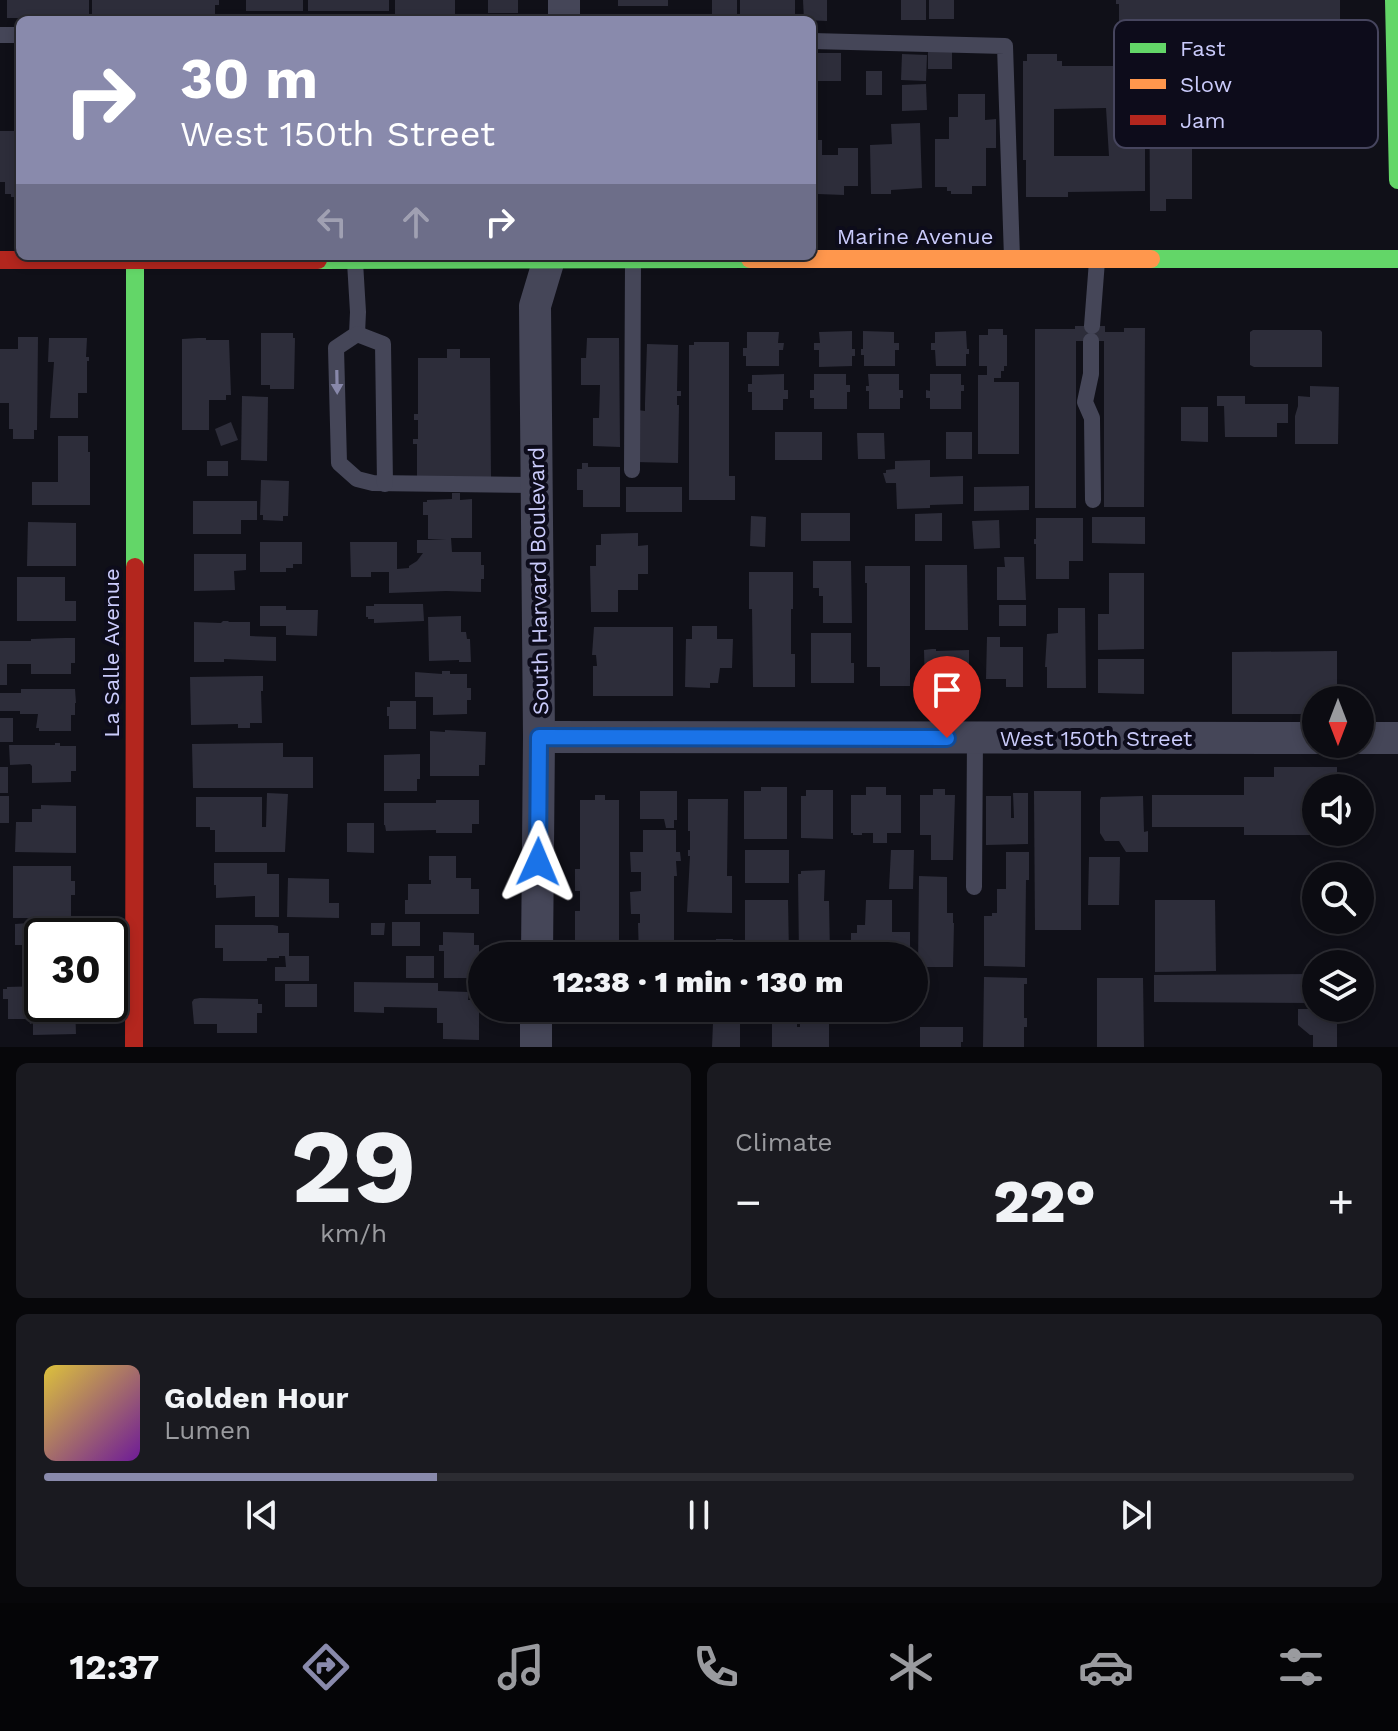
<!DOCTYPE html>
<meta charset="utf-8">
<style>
:root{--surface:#0c0c12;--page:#1a1a20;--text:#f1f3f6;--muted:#9a9b9f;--line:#2c2c32;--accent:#898aac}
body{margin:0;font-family:"Work Sans",sans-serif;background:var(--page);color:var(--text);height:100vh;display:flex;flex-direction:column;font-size:30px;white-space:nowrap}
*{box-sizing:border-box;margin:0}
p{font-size:26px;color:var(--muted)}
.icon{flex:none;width:44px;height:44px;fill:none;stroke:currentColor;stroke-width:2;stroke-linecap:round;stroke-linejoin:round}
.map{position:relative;height:1047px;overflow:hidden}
.drawer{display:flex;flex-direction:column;gap:16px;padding:16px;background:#07070a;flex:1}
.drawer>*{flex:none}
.banner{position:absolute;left:16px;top:16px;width:800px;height:244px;border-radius:12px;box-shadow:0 4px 12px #0003,0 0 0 2px var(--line);background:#898aac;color:#fff;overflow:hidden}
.needle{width:52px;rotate:180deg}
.buttons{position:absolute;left:1302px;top:686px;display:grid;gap:16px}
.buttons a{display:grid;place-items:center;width:72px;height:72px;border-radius:50%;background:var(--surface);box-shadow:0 4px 12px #0003,0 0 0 2px var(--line);font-size:40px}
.speed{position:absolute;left:24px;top:918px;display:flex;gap:16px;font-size:40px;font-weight:700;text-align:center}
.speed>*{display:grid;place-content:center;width:104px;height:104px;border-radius:50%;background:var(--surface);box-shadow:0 4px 12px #0003,0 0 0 2px var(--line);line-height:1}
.speed .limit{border:4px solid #111;border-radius:12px;background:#fff;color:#111}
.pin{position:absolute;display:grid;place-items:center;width:68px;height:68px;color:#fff;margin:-82px -34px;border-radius:50% 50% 50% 0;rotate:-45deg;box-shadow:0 0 8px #0007}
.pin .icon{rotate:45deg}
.me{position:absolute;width:88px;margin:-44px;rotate:1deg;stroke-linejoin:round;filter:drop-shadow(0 0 6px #0008)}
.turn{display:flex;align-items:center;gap:28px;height:168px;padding:0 32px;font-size:36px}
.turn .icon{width:104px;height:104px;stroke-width:2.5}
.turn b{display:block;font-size:56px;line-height:68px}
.lanes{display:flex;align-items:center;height:76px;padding:0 32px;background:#0003;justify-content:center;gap:40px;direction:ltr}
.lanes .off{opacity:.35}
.big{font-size:60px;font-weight:800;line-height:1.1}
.drawer .widget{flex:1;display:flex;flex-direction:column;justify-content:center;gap:12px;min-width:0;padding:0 28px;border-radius:12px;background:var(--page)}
.drawer .dial{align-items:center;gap:0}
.dial b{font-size:104px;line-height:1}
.song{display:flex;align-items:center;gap:24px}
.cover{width:96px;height:96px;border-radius:12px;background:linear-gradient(135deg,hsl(50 70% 55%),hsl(280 70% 35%))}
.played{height:8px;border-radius:4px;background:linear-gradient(90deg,var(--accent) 30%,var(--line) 30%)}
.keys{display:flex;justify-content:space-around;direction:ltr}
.heat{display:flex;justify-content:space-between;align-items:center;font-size:44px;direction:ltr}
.drawer .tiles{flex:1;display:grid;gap:16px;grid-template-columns:1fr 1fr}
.widget:last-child{grid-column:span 2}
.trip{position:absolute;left:468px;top:942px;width:460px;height:80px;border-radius:40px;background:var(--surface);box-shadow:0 4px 12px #0003,0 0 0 2px var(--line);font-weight:800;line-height:80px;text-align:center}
.tab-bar{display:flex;height:128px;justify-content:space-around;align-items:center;background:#050507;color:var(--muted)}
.tab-bar .icon{width:56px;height:56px}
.tab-bar .active{color:var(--accent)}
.tab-bar b{font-size:36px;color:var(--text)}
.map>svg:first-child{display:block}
.building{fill:#2d2d3a;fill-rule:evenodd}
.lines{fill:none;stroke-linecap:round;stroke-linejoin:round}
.lane{stroke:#454658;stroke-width:16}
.street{stroke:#454658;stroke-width:32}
.fast{stroke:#63d668;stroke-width:18}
.slow{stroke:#ff974d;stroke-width:18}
.jam{stroke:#b3261e;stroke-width:18}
.oneway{fill:#88a}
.route-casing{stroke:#114b97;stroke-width:20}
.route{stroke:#1a73e8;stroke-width:14}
.labels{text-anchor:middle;stroke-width:8;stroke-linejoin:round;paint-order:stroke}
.street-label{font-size:22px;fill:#cacbfb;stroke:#0d0c1b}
.key{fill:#0d0c1b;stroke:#46455e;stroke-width:2}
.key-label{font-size:22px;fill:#cacbfb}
</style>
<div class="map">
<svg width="1398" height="1047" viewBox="0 0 1398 1047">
<rect width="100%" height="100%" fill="#101018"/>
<g class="building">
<rect x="7" y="0" width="82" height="18"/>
<path d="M92,0H219V5H215V20H92Z"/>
<rect x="246" y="0" width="57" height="11"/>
<rect x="308" y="0" width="81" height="11"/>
<rect x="395" y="0" width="60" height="14"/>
<rect x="488" y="0" width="30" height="13"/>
<rect x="618" y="0" width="50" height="6"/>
<rect x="712" y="0" width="25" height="20"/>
<rect x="740" y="0" width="55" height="20"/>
<path d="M803,0H827V21L804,20Z"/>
<rect x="901" y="0" width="25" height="20"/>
<rect x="929" y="0" width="25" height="19"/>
<path d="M1116,0H1340V21H1332V38L1137,39V24H1119V4H1116Z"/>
<path d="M1149,43H1305V58H1293V86H1192V199H1166V211H1150Z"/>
<rect x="928" y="50" width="24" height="19"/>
<rect x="812" y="53" width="29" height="28"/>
<path d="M902,54L927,55L926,81L901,80Z"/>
<path d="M1027,54H1057V61H1062V66H1117V73H1142V82H1145V191L1068,192V197H1026V160H1023V61H1027ZM1106,108L1109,156H1054V109Z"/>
<rect x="866" y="71" width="16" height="24"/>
<path d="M926,84L927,110L902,111V85Z"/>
<path d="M958,94H985V120L996,119V148H986V186H972V194H951V191H947V187H935V139H949V117H958Z"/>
<path d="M920,123L922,188L891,190V194H871L870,145L892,144L891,124Z"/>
<path d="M0,131H20V197H11V194H5V182H0Z"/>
<path d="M812,140H822V155H838V148H858V186H844V195L818,194V187L812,186Z"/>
<path d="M1075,326H1105V332H1124V328H1145L1144,507H1104V341H1076V508H1035V329H1075Z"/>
<path d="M988,329H1003V335H1007V366H1004V371H1001V378H994V382H1019V454H978V375H987V366H979V335H988Z"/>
<path d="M1253,330H1320L1322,332V367H1254L1250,365V332Z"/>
<path d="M852,331V349H855V356H852V366L819,367V350H814V343H820L819,332Z"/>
<path d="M863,331L894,332V343H899V350H895V366H864V355H861V349H863Z"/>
<path d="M966,331L967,349H969V354H966V366H936L935,350H931V343H935V332Z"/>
<path d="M747,332H779L778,343H784L783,350H779V366H746V356H743V348H747Z"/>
<path d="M261,333H293V338H295L294,389H270V385H261Z"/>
<path d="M18,337H38L37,430H34V439H13V429H9V403H0V349H18Z"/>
<path d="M49,338H87L86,357H89V361H87V393H78V418H50L54,362H48Z"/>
<path d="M198,338H206V340H229L231,395H226V400H209V430H182V339Z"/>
<path d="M587,338H619L620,447L593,446V418H599L600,385H581V358H586Z"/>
<path d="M694,342H729V476H735V500H689V345H694Z"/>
<path d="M647,344L678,345L677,391H681V396H677V405H679L678,463L635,462L637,410L645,411V403Z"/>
<path d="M447,349H460V358H490L491,477H417V444H413V439H418V420H414V414H418V358H447Z"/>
<path d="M784,374V390H788V399H783V410H752V392H748V384H752V375Z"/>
<path d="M814,374H846V385H850V392H847V409H814V398H810V390H814Z"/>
<path d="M868,374H899V390H903V398H900V409H869V391H866V386H869Z"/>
<path d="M930,374H961V385H964V391H961V409H930V398H926V390L930,391Z"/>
<path d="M1310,386L1339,387L1338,444H1295V416L1298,406V396L1310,397Z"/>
<path d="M242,396L268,397L267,461L241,460Z"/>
<path d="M1217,396H1245V404H1288V423H1277V437H1225L1224,406H1217Z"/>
<path d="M1181,407H1208V442L1181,441Z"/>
<path d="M231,422L238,440L221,446L215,429Z"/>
<rect x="775" y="432" width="47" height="28"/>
<rect x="946" y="432" width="26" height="27"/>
<path d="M857,433H884L885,459H858Z"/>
<path d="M58,436H88V452H90V505H32V482H58Z"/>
<path d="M930,460V477L963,476V504L930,505V508L897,509L896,483H886L883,473H886V470L895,469V461Z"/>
<rect x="207" y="461" width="21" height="15"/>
<path d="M582,463H588V467H620V507H583V490H577V469H582Z"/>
<path d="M261,480L289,481L288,516H283V521L263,520V515H260Z"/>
<path d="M1029,486V510L974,511V487Z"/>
<rect x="626" y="487" width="56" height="25"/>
<path d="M452,493H460V500L472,499V538H451L452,552H481V565H484V579H481V592L446,591L389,593V572H371V577H351L350,542H397V569L409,568V566L417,561L423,553H417V540H446L428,539V515H423V502H427V500L452,499Z"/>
<path d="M193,501H257V520H241V534H193Z"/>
<rect x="801" y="513" width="49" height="28"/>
<path d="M942,513V541H915V514Z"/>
<path d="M751,516L766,517L765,547L750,546Z"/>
<path d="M1092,517H1145V544L1092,543Z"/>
<path d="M1036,518H1083V561H1069V579H1036V544H1034V539H1036Z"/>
<path d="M999,520L1000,548L974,549L972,521Z"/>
<path d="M28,522L76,523V566H27Z"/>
<path d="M638,533V546L648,545V574H638V590H618V612H591L590,566H596V545H601V534Z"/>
<path d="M260,542H302V564H293V568H286V572H260Z"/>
<path d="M194,554H246V570L234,571L235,590L194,591Z"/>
<path d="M1004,557H1024L1026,600H997V567H1005Z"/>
<path d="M813,561H851L852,623H823V596H819V588H813Z"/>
<path d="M925,565H967L968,630H925Z"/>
<path d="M865,566H910V686H880V667H867V583H865Z"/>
<path d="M749,572H793V609H791V654H795V687H753L752,609H749Z"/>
<path d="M1109,573H1144V649L1098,650V614H1109Z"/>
<path d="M17,577H65V601H76V621H17Z"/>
<path d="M374,604H423L424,621L374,623V619H368V617H366V606H374Z"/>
<rect x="999" y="605" width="27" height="21"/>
<path d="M260,606H286V610H318L317,636L286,635V626H260Z"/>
<path d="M1058,608H1085L1086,688H1047V667H1045L1047,634L1058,633Z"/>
<path d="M461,616V632H466L467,639H470L471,662H459V660L429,661L428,617Z"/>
<path d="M223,621H228L229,622H250V636L276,637V661L224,659V662H194V622L221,623Z"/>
<path d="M692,626H717V639H733L732,668H720L718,683H710V688L685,687L686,639H692Z"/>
<path d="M594,627H673V696H593V666H597L596,655H592Z"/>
<path d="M811,633H851V663H854V683H811Z"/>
<path d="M987,637H1000V647H1023V687H1006V679H986Z"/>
<path d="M65,638H75V663H71V674H31V664H7V685H0V641H31V639Z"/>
<path d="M932,649H936V651L969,650V688H925L924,650Z"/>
<path d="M1337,651V700H1316V714H1232V652Z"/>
<path d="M1098,659H1144V694L1098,693Z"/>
<path d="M442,671H450V674H467V688H471V700H467V714L433,715V697H415V672L442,674Z"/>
<path d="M263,676V691H261L262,723H250V728H238V724L191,725L190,677Z"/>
<path d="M21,689H75L76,703H75V715H71V731H39V728H36L38,714H20V711H0V693H21Z"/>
<path d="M390,701H416V729H389V716H387V707H390Z"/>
<rect x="0" y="718" width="13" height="24"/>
<path d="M445,730L486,732L485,765H479V776H430V731L445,732Z"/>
<path d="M55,743H60V746H76V771H71V782L32,783V766L30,764L10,765L9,745H55Z"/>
<path d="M283,743V757H313V788H193L192,744Z"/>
<path d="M420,754V779H417V791H384V755Z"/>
<rect x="0" y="767" width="8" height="26"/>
<path d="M1274,767H1337V788H1316V832H1337V835H1244V827H1152V795H1244V777H1274Z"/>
<path d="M761,787H787V839H744V791H761Z"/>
<path d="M866,787H886V795H901V833H887V843H873V833H862V835H853V833H851V795H866Z"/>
<path d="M933,789H945V795H955L953,860H931V835H920V795H933Z"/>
<path d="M806,790H833V839L801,838V796H806Z"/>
<path d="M640,791H677V820H674V828H666L664,819H640Z"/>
<path d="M1034,791H1081V930H1035Z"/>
<path d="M267,793L288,794L285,852H215V830H210V827H196V797H262V827H266Z"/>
<path d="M1013,793H1028V844L986,845V796H1011V818H1014Z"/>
<path d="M595,795H605V800H619V956H579V945H575V911H580V891H575V869H580V800H595Z"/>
<rect x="0" y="796" width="9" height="27"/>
<path d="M1143,796L1144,832L1148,831V852H1126L1119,841H1105L1100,833V800L1101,797Z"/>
<path d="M688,799H728L727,876H732V913L687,912L690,856H688V850H690V831H688Z"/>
<path d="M436,800H479V824H472V833H436V830L386,831L385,825H384V803H436Z"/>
<path d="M41,805L76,806V853L15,852L16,822H32V809H41Z"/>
<path d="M347,823H374V853L347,852Z"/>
<path d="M643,830H676V852H680L681,861H676L677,876H674V956H639L638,923H640V914H631L630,892L641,891V872H631L630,852H643Z"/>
<rect x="745" y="850" width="44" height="33"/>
<path d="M891,850H914L913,889H889Z"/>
<path d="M1006,852H1029V880H1026L1025,967L984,966V916H992V913H997V889H1006Z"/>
<path d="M429,856H456V878H471V889H479V914H405V900H408V884H431V880H429Z"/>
<path d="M1089,857H1120L1119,905H1088Z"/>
<path d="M214,863H267V874H279V917H255V896L216,898V885H214Z"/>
<path d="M13,866H71V881H75V895H71V918H13Z"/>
<path d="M825,870L824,901H829L830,956H799L798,874H801V871Z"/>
<path d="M919,876L947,877V913H953V923H954L953,967H918Z"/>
<path d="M288,878L329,879V903H339V918L287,917Z"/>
<path d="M745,900H788L789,956H745Z"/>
<path d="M866,900H892V932H910V956H851V933H857V925H865Z"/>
<path d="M1155,900H1215L1216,971L1155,972Z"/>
<rect x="392" y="922" width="28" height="24"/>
<path d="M30,923H59V936H42V980L27,979V945H15V924Z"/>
<path d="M371,923H385L384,935H371Z"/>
<path d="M215,925H273L278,926V933H289V956H309V981H275V967H286L285,956H279V958H267V961H223V948H215Z"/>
<path d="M443,932L474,933V945H479V978H444V951H439V945H443Z"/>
<path d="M716,939H733L732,956H716Z"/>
<rect x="406" y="956" width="28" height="22"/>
<path d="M1316,974V1008H1337V1047H1313V1035H1310L1298,1025V1009H1313V1003L1154,1002V975Z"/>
<path d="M984,977L1027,978V984H1024V1018H1027V1027H1024V1047H983Z"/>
<path d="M1097,978H1143L1144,1047H1097Z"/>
<path d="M354,982L438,983V991L469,992L468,1000H479V1040L443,1039V1023H437V1008L384,1007V1013L354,1012Z"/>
<rect x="285" y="984" width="32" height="23"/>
<path d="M42,986V1004H75L76,1034L33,1035V1023L30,1024L29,1019H8V999H3V989H7V987Z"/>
<path d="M200,998L258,999V1004H262V1013H257V1033H217V1024H194L192,1002L194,999Z"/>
<path d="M581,1008H620V1023L581,1024Z"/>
<path d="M639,1008H677V1022L640,1023Z"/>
<rect x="884" y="1008" width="28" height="9"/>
<path d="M800,1012H825V1023H829V1047H772V1024H797V1027H800Z"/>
<path d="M713,1023H740V1047H712Z"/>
<path d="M920,1027H963V1042H961V1047H920Z"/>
</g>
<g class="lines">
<g class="lane">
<path d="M0,35H20"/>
<path d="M812,41L1005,46L1012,258"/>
<path d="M355,262L358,312L357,334L336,348L339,463L357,479L373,483L537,485"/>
<path d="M1092,326L1097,261"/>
<path d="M357,334L383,344L385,484"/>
<path d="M1091,341V374L1085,402L1092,418L1093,500"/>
<path d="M632,470L633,262"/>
<path d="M974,887L975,738"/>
</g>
<g class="street">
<path d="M564,20V0"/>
<path d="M539,737L1316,738"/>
<path d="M1360,738H1398"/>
<path d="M537,956L539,737L535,306L550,256"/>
<path d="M536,1047V1008"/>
</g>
<g class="fast">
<path d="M1394,0L1398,180"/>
<path d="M1151,259H1398"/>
<path d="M318,260L750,259"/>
<path d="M135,567V260"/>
</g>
<path class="slow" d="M750,259H1151"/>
<g class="jam">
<path d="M0,260H318"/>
<path d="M134,1047L135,567"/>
</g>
</g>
<defs><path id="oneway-solid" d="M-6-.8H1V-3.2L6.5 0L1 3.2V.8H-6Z" transform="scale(2)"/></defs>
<use class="oneway" href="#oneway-solid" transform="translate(337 382) rotate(89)"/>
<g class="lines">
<defs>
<path id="route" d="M538,862L539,737L947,738"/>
</defs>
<use href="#route" class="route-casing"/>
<use href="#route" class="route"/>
</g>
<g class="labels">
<g class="street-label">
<text x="915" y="244">Marine Avenue</text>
<text transform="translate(538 581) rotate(-91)" y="8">South Harvard Boulevard</text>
<text transform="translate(111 653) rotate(-90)" y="8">La Salle Avenue</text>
<text x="1096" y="746">West 150th Street</text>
</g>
</g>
<rect x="1114" y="20" width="264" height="128" rx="12" class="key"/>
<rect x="1130" y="43" width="36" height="10" fill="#63d668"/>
<rect x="1130" y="79" width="36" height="10" fill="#ff974d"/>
<rect x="1130" y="115" width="36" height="10" fill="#b3261e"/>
<g class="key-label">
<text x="1180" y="56">Fast</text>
<text x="1180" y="92">Slow</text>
<text x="1180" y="128">Jam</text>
</g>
</svg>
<div class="buttons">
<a><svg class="needle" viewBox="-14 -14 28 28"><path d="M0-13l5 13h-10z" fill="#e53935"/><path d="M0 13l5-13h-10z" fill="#9a9b9f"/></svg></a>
<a><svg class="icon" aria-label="sound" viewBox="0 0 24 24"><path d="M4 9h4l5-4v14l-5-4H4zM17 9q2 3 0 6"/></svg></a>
<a><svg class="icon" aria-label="search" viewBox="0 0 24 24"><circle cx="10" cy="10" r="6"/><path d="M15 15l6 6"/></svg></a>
<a><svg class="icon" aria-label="layers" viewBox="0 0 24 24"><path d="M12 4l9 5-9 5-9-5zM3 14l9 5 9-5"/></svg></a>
</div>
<div class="speed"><div class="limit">30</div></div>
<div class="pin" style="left:947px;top:738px;background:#d93025"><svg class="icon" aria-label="arrive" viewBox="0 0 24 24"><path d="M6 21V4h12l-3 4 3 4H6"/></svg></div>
<svg class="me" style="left:538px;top:862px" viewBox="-20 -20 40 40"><path d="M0-17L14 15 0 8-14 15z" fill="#1a73e8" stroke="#fff" stroke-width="4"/></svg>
<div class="trip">12:38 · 1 min · 130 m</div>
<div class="banner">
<div class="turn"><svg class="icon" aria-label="right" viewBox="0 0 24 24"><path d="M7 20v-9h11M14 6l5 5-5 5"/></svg><div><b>30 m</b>West 150th Street</div></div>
<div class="lanes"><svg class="icon off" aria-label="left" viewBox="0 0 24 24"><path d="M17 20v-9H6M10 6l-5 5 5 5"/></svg><svg class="icon off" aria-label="ahead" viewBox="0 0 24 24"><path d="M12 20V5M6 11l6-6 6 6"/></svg><svg class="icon" aria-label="right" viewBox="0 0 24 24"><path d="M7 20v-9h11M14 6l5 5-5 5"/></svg></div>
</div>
</div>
<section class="drawer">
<div class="tiles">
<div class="widget dial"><b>29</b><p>km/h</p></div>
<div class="widget"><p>Climate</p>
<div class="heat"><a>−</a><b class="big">22°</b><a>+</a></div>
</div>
<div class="widget">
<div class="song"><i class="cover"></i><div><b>Golden Hour</b><p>Lumen</p></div></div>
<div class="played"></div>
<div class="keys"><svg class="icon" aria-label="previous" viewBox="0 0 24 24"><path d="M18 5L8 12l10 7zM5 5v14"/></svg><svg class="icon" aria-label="pause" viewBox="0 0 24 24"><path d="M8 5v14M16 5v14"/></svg><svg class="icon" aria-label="next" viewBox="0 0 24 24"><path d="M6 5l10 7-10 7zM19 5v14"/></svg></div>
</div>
</div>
</section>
<nav class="tab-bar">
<b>12:37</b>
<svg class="icon active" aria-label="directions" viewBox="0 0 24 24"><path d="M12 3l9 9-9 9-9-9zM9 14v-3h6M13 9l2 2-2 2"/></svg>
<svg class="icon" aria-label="music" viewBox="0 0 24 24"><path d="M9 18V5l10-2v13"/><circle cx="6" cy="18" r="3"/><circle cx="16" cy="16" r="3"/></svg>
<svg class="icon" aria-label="phone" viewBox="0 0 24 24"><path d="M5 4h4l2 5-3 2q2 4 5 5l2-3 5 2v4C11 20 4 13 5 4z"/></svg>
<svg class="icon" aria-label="climate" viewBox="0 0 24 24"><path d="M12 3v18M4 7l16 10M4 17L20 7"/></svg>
<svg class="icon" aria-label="car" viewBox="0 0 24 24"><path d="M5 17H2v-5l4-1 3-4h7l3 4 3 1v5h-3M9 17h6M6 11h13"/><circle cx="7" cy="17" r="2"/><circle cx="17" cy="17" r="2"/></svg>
<svg class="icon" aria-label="filters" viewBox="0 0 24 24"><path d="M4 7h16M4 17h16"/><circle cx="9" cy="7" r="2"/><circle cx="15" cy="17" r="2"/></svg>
</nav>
